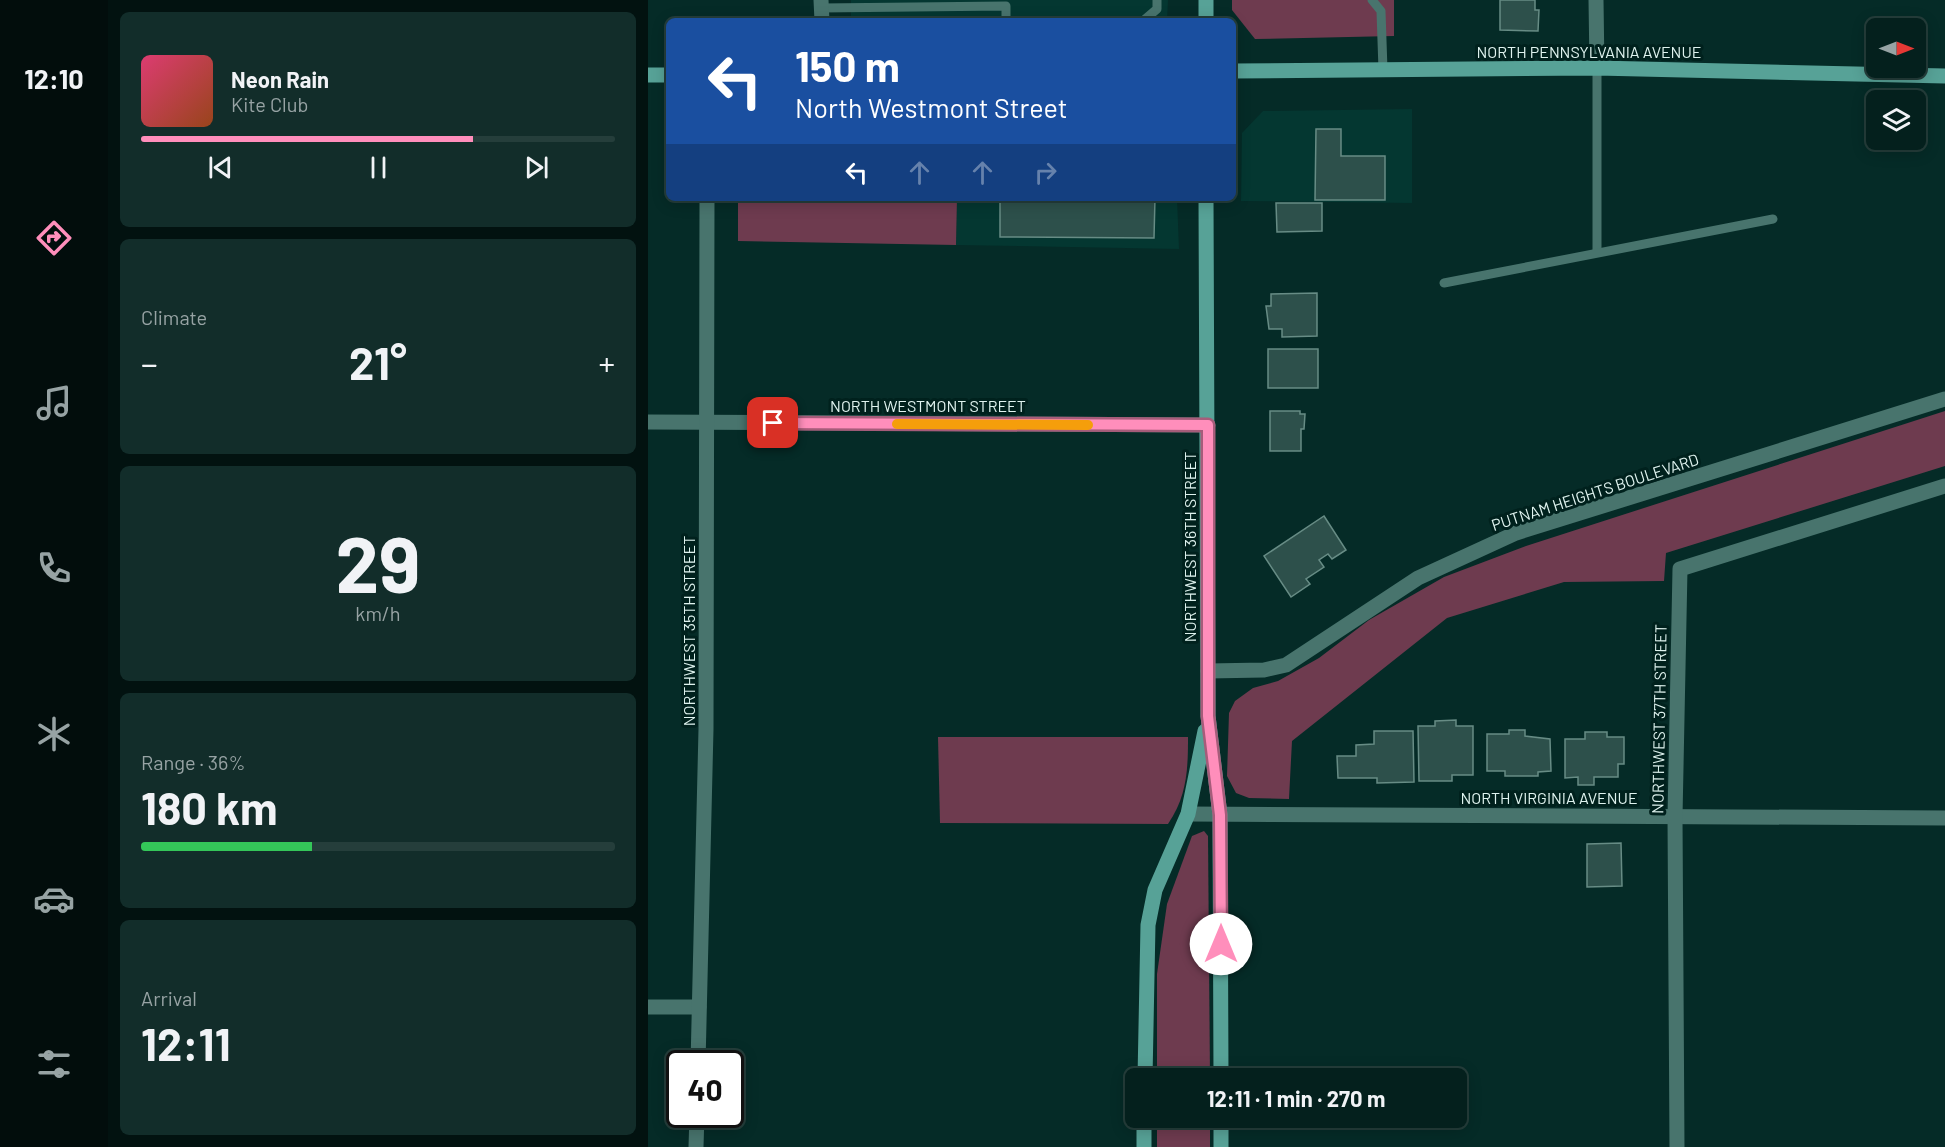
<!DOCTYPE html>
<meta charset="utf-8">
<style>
:root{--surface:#04201d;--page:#122d2a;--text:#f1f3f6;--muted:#97a3a4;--line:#253e3b;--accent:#ff8ebb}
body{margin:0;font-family:Barlow,sans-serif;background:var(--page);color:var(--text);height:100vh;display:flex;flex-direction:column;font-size:22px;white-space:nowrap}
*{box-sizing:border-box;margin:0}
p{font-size:20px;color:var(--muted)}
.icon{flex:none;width:33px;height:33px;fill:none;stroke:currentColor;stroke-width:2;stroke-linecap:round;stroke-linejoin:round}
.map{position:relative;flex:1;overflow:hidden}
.drawer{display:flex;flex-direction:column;gap:12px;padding:12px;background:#021210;width:540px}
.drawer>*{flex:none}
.guide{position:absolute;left:18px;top:18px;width:570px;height:183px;border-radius:9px;box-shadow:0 3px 15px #0003,0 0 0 2px var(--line);background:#1a4fa0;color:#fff;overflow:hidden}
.needle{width:39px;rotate:90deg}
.tools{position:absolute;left:1218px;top:18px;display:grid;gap:12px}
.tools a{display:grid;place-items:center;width:60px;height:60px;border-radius:9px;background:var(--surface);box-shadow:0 3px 15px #0003,0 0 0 2px var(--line);font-size:30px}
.speed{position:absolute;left:18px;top:1050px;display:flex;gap:12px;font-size:30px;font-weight:700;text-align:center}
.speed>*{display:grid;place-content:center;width:78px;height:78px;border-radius:50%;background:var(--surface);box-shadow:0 3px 15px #0003,0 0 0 2px var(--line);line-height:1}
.speed .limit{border:3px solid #111;border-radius:9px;background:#fff;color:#111}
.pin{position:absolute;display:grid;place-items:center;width:51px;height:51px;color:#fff;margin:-26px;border-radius:12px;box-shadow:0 3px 9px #0006}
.me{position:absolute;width:66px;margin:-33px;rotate:0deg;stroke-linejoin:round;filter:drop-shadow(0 0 4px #0008)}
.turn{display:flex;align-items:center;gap:21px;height:126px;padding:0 30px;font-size:27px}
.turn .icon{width:78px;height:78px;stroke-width:2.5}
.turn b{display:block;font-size:42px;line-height:51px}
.lanes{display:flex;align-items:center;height:57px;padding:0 30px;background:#0003;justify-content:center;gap:30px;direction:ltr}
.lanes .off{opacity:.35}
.big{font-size:45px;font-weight:700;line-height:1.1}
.drawer .card{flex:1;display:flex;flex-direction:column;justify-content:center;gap:9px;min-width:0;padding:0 21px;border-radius:9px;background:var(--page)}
.drawer .dial{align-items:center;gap:0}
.dial b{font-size:78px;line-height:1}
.song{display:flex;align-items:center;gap:18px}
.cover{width:72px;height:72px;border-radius:9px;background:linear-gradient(135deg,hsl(340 70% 55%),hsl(20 70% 35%))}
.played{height:6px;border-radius:3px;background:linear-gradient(90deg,var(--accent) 70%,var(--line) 70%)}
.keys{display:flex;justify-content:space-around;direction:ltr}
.heat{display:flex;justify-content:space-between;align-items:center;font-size:33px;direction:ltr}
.charge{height:9px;border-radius:4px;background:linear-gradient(90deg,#34c759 36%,var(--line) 0)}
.trip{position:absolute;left:477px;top:1068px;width:342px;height:60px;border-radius:9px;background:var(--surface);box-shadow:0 3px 15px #0003,0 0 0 2px var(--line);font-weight:700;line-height:60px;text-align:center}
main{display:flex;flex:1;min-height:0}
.menu{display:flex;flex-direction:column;width:108px;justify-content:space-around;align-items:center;background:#020d0c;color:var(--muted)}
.menu .icon{width:42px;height:42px}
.menu .current{color:var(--accent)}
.menu b{font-size:27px;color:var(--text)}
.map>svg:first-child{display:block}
.built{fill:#043731}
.green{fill:#6e3b4f}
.building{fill:#2d504b;stroke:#678c85;stroke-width:1.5}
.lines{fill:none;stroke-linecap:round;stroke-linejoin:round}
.lane{stroke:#48746d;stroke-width:9}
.street{stroke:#48746d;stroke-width:15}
.secondary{stroke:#57a297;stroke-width:15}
.route-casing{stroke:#a65c7a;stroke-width:15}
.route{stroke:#ff8ebb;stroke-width:10}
.slow{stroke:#f59e0b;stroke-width:10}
.labels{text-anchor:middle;stroke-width:6;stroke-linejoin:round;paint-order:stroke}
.street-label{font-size:16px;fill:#dff3ef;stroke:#00211d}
</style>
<main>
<nav class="menu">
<b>12:10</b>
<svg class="icon current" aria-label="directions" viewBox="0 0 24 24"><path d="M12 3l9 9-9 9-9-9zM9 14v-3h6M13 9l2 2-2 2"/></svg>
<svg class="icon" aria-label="music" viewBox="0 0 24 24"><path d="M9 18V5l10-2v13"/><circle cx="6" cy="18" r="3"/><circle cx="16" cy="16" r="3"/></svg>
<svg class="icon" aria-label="phone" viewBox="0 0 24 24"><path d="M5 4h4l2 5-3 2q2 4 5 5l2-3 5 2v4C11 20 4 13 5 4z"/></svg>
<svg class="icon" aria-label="climate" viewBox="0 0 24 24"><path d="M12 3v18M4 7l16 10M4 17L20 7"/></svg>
<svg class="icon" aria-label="car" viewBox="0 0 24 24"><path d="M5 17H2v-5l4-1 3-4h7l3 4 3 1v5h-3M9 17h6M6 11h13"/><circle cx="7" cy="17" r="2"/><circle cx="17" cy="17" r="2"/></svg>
<svg class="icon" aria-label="filters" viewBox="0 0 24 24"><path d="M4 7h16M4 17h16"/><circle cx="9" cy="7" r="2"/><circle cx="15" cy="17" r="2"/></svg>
</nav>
<section class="drawer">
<div class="card">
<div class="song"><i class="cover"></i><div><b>Neon Rain</b><p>Kite Club</p></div></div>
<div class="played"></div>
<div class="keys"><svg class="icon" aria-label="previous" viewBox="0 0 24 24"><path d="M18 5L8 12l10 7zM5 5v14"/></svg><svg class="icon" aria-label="pause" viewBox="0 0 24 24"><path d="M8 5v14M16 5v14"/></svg><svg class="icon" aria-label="next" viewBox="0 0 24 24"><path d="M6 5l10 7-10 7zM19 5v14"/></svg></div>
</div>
<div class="card"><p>Climate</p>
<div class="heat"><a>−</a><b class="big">21°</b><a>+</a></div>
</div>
<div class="card dial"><b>29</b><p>km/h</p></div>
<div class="card"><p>Range · 36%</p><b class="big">180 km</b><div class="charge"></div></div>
<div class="card"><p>Arrival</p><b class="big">12:11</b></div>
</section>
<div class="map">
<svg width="1297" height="1147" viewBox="0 0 1297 1147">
<rect width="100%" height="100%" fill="#052b27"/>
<g class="built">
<path d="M203,0H520L519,21H203Z"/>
<path d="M764,109V203L593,201L594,133L615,111Z"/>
<path d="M309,198H529L531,249L308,245Z"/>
</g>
<g class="green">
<path d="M584,0H746V36L607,39L584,10Z"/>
<path d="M90,198H309L308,245L90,241Z"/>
<path d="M1297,411V466L1018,553L1016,581L916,582L799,618L644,741L641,799L601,798L588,793L579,776L581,713L587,701L605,688L630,681L671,658L721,620L796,577L878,546Z"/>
<path d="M290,737H540C540,770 539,796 520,824L292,823Z"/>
<path d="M556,831L560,836L562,1078H509V974L519,904L544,836Z"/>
<rect x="509" y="1118" width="53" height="29"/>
</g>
<g class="building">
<path d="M852,0H887V10H891L890,31L852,30Z"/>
<path d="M668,129H693V156H737V200H667Z"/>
<path d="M352,198H507L506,238L352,237Z"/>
<path d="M628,203H674V231L629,232Z"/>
<path d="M669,293V336L634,337V329H621L618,306H623V294Z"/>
<rect x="620" y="349" width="50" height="39"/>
<path d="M622,411H652V414H657L656,429H653V451H622Z"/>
<path d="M676,516L698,550L684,559L680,554L671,560L676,567L658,579L662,584L643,597L616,556Z"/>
<path d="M808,720V726H825V775H804V781H771L770,726H787V721Z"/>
<path d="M861,730H877V736L902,739L903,771L890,772V776H857V771H839V734H861Z"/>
<path d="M726,731H765L766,782L729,783V778H690L689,756H708V745L726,744Z"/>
<path d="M937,732H959V737H976V764H970V777H946V785H930V777L917,778V739H937Z"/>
<path d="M973,843L974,886L939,887V844Z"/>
</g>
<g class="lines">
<g class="lane">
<path d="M724,0L733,11L735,70"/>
<path d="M173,8L358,6V21"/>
<path d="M495,21L509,9V0"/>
<path d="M949,68V251"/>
<path d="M796,283L1125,219"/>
</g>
<g class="street">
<path d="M173,0L174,21"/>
<path d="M948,0L949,68"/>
<path d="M0,422L560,425"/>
<path d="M560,671L616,670L638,665L770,578L868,533L1297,399"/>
<path d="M540,814L1297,818"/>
<path d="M0,1007H51"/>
<path d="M50,1064L58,729L59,198"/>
<path d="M48,1147L49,1114"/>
<path d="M1029,1147L1027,817L1032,569L1297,486"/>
</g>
<g class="secondary">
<path d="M558,0V21"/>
<path d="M585,71L949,68L1297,76"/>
<path d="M0,75H21"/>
<path d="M558,198L560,716L572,815L573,1078"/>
<path d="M497,1078L500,925L507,890L540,814L557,731"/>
<path d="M573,1118V1147"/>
<path d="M496,1147V1118"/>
</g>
</g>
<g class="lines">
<defs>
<path id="route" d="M125,423L560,425V716L572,815L573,944"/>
</defs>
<use href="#route" class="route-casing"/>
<use href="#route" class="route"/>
<path class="slow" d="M249,424L440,425"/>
</g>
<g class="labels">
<g class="street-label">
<text x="941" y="58">NORTH PENNSYLVANIA AVENUE</text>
<text x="280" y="412">NORTH WESTMONT STREET</text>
<text transform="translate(947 492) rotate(-18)" y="6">PUTNAM HEIGHTS BOULEVARD</text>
<text transform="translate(542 547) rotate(-90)" y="6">NORTHWEST 36TH STREET</text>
<text transform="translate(41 631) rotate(-90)" y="6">NORTHWEST 35TH STREET</text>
<text transform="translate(1011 719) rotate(-89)" y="6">NORTHWEST 37TH STREET</text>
<text x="901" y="804">NORTH VIRGINIA AVENUE</text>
</g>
</g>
</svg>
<div class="tools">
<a><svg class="needle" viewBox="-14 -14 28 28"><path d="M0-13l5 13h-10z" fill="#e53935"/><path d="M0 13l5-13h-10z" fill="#97a3a4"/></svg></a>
<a><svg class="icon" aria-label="layers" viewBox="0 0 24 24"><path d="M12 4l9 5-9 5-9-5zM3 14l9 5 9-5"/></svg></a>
</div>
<div class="speed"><div class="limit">40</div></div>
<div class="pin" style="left:125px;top:423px;background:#d93025"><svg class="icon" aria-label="arrive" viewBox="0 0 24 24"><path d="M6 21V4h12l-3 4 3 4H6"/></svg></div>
<svg class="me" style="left:573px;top:944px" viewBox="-20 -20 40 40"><circle r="19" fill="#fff"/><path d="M0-13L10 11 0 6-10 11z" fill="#ff8ebb"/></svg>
<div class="trip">12:11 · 1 min · 270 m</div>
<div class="guide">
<div class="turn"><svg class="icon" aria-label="left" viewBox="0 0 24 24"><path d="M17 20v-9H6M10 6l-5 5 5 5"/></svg><div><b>150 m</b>North Westmont Street</div></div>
<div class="lanes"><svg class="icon" aria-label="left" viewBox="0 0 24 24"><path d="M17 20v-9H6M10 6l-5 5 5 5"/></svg><svg class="icon off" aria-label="ahead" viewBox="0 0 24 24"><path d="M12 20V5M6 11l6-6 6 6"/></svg><svg class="icon off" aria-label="ahead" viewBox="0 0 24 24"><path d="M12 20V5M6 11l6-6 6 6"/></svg><svg class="icon off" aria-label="right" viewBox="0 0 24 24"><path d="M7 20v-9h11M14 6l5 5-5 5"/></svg></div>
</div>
</div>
</main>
